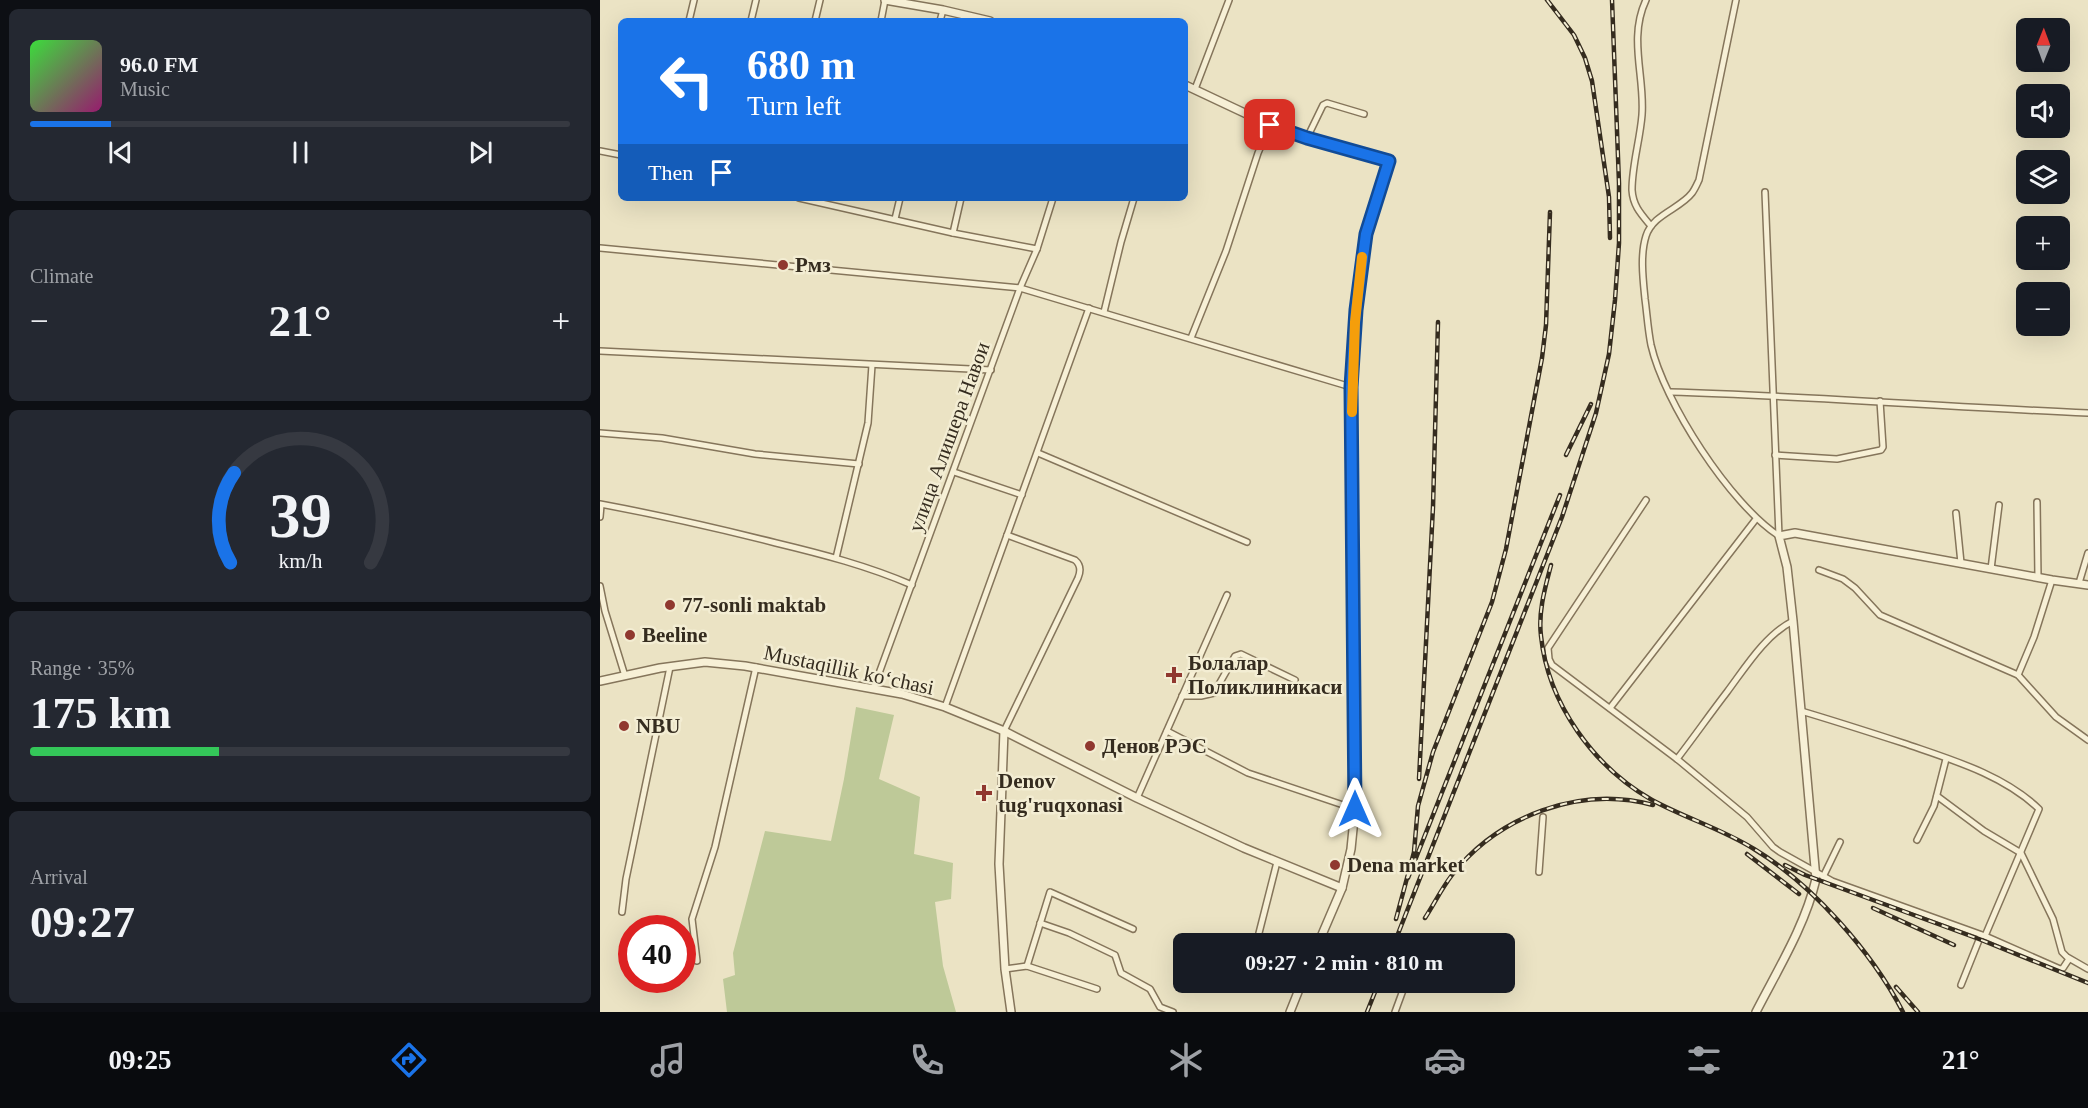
<!DOCTYPE html>
<meta charset="utf-8">
<style>
:root{--surface:#171b24;--page:#242831;--text:#f1f3f6;--muted:#9ea1a6;--line:#363941;--accent:#1a73e8}
body{margin:0;font-family:"Times New Roman",serif;background:var(--page);color:var(--text);height:100vh;display:flex;flex-direction:column;font-size:22px;white-space:nowrap}
*{box-sizing:border-box;margin:0}
p{font-size:20px;color:var(--muted)}
.icon{flex:none;width:33px;height:33px;fill:none;stroke:currentColor;stroke-width:2;stroke-linecap:round;stroke-linejoin:round}
.map{position:relative;flex:1;overflow:hidden}
.details{display:flex;flex-direction:column;gap:9px;padding:9px;background:#0d0f14;width:600px}
.details>*{flex:none}
.hud{position:absolute;left:18px;top:18px;width:570px;height:183px;border-radius:9px;box-shadow:0 6px 24px #0002;background:#1a73e8;color:#fff;overflow:hidden}
.needle{width:39px;rotate:1deg}
.buttons{position:absolute;left:1416px;top:18px;display:grid;gap:12px}
.buttons a{display:grid;place-items:center;width:54px;height:54px;border-radius:9px;background:var(--surface);box-shadow:0 6px 24px #0002;font-size:30px}
.speed{position:absolute;left:18px;top:915px;display:flex;gap:12px;font-size:30px;font-weight:700;text-align:center}
.speed>*{display:grid;place-content:center;width:78px;height:78px;border-radius:50%;background:var(--surface);box-shadow:0 6px 24px #0002;line-height:1}
.speed .limit{border:9px solid #d22;background:#fff;color:#111}
.pin{position:absolute;display:grid;place-items:center;width:51px;height:51px;color:#fff;margin:-26px;border-radius:12px;box-shadow:0 3px 9px #0006}
.me{position:absolute;width:66px;margin:-33px;rotate:0deg;stroke-linejoin:round;filter:drop-shadow(0 0 4px #0008)}
.turn{display:flex;align-items:center;gap:21px;height:126px;padding:0 30px;font-size:27px}
.turn .icon{width:78px;height:78px;stroke-width:2.5}
.turn b{display:block;font-size:42px;line-height:51px}
.then{display:flex;align-items:center;height:57px;padding:0 30px;background:#0003;gap:12px;font-size:22px}
.big{font-size:45px;font-weight:700;line-height:1.1}
.details .tile{flex:1;display:flex;flex-direction:column;justify-content:center;gap:9px;min-width:0;padding:0 21px;border-radius:9px;background:var(--page)}
.details .dial{align-items:center;gap:0}
.dial svg{height:156px;overflow:visible;fill:none;stroke:var(--line);stroke-width:7;stroke-linecap:round;text-anchor:middle}
.dial text{fill:var(--text);stroke:none}
.song{display:flex;align-items:center;gap:18px}
.cover{width:72px;height:72px;border-radius:9px;background:linear-gradient(135deg,hsl(120 70% 55%),hsl(320 70% 35%))}
.played{height:6px;border-radius:3px;background:linear-gradient(90deg,var(--accent) 15%,var(--line) 15%)}
.keys{display:flex;justify-content:space-around;direction:ltr}
.heat{display:flex;justify-content:space-between;align-items:center;font-size:33px;direction:ltr}
.charge{height:9px;border-radius:4px;background:linear-gradient(90deg,#34c759 35%,var(--line) 0)}
.trip{position:absolute;left:573px;top:933px;width:342px;height:60px;border-radius:9px;background:var(--surface);box-shadow:0 6px 24px #0002;font-weight:700;line-height:60px;text-align:center}
.tab-bar{display:flex;height:96px;justify-content:space-around;align-items:center;background:#090b0e;color:var(--muted)}
.tab-bar .icon{width:42px;height:42px}
.tab-bar .on{color:var(--accent)}
.tab-bar b{font-size:27px;color:var(--text)}
main{display:flex;flex:1;min-height:0}
.map>svg:first-child{display:block}
.green{fill:#bec998}
.lines{fill:none;stroke-linecap:round;stroke-linejoin:round}
.minor-casing{stroke:#85755b;stroke-width:8}
.tertiary-casing{stroke:#85755b;stroke-width:10}
.minor{stroke:#f7f0d6;stroke-width:5}
.tertiary{stroke:#f7f0d6;stroke-width:7}
.rail-casing{stroke:#352c1f;stroke-width:4.5}
.rail{stroke:#f3edd3;stroke-width:2;stroke-dasharray:7;stroke-linecap:butt}
.route-casing{stroke:#114b97;stroke-width:15}
.route{stroke:#1a73e8;stroke-width:10}
.slow{stroke:#f59e0b;stroke-width:10}
.poi-dot{fill:#90382f;stroke:#f3edd3;stroke-width:2}
.labels{text-anchor:middle;stroke-width:5;stroke-linejoin:round;paint-order:stroke}
.poi-label{font-size:21px;font-weight:bold;fill:#352c1f;stroke:#f3edd3;text-anchor:start}
.street-label{font-size:21px;fill:#352c1f;stroke:#f3edd3}
</style>
<main>
<section class="details">
<div class="tile">
<div class="song"><i class="cover"></i><div><b>96.0 FM</b><p>Music</p></div></div>
<div class="played"></div>
<div class="keys"><svg class="icon" aria-label="previous" viewBox="0 0 24 24"><path d="M18 5L8 12l10 7zM5 5v14"/></svg><svg class="icon" aria-label="pause" viewBox="0 0 24 24"><path d="M8 5v14M16 5v14"/></svg><svg class="icon" aria-label="next" viewBox="0 0 24 24"><path d="M6 5l10 7-10 7zM19 5v14"/></svg></div>
</div>
<div class="tile"><p>Climate</p>
<div class="heat"><a>−</a><b class="big">21°</b><a>+</a></div>
</div>
<div class="tile dial"><svg viewBox="0 0 100 80">
<path d="M14 69A42 42 0 1 1 86 69"/>
<path d="M14 69A42 42 0 0 1 16 23" stroke="#1a73e8"/>
<text x="50" y="56" font-size="32" font-weight="700">39</text>
<text x="50" y="72" font-size="11">km/h</text>
</svg></div>
<div class="tile"><p>Range · 35%</p><b class="big">175 km</b><div class="charge"></div></div>
<div class="tile"><p>Arrival</p><b class="big">09:27</b></div>
</section>
<div class="map">
<svg width="1488" height="1012" viewBox="0 0 1488 1012">
<rect width="100%" height="100%" fill="#ebe3c4"/>
<path class="green" d="M256,707L294,715L279,779L320,797L314,854L353,863L351,899L335,902L343,966L356,1012H127L123,979L135,975L133,953L165,831L231,841L244,779Z"/>
<g class="lines">
<defs>
<g id="minor">
<path d="M1046,0C1028,38 1045,77 1042,115C1040,140 1032,165 1032,190C1033,206 1041,214 1051,226"/>
<path d="M1136,0L1099,180C1097,184 1095,189 1092,193C1080,209 1053,214 1046,236C1040,255 1043,279 1045,299C1047,314 1048,330 1051,345C1064,402 1130,504 1179,536"/>
<path d="M89,21L94,0"/>
<path d="M151,21L156,0"/>
<path d="M215,21L220,0"/>
<path d="M281,21L285,0"/>
<path d="M340,21L343,10"/>
<path d="M595,89L629,0"/>
<path d="M707,138L723,105L727,103L764,114"/>
<path d="M0,151L21,155"/>
<path d="M1165,192L1179,536"/>
<path d="M199,198L353,233L437,249"/>
<path d="M295,219L300,198"/>
<path d="M353,233L361,198"/>
<path d="M0,248L420,288L751,387"/>
<path d="M504,312L521,242L534,198"/>
<path d="M591,338L626,251L658,153L670,125"/>
<path d="M0,351L391,370"/>
<path d="M1070,392C1209,396 1348,407 1488,413"/>
<path d="M0,433L62,438L155,454L259,464"/>
<path d="M438,453L647,542"/>
<path d="M1175,455L1237,459L1281,450L1283,447L1280,401"/>
<path d="M354,472L422,495"/>
<path d="M1046,500L948,648L949,659L952,665L1077,759L1147,817L1173,847L1180,852L1232,881L1385,936L1439,809C1403,774 1349,759 1303,743C1269,732 1235,721 1201,711"/>
<path d="M1437,502L1438,577"/>
<path d="M0,504C59,515 117,528 176,543C222,554 268,566 312,585"/>
<path d="M1356,513L1361,563"/>
<path d="M0,517L1,505"/>
<path d="M236,558L268,423L272,365"/>
<path d="M1391,569L1399,505"/>
<path d="M1219,570L1243,579L1255,588L1280,615L1418,675L1456,717L1488,740"/>
<path d="M1479,583L1488,553"/>
<path d="M0,586L5,611L25,676"/>
<path d="M1418,675L1434,637L1452,580"/>
<path d="M274,687L420,288L437,249L453,198"/>
<path d="M582,696H601L614,693L635,656L641,654L695,680"/>
<path d="M345,707L489,308"/>
<path d="M1010,708L1156,519"/>
<path d="M404,731L478,578C481,571 481,565 475,560L407,535"/>
<path d="M567,731L648,773L755,809"/>
<path d="M1077,759C1094,737 1110,714 1127,692C1145,668 1165,635 1193,621"/>
<path d="M1337,796L1384,831L1421,853L1453,919L1462,952L1467,957L1488,969"/>
<path d="M537,798L627,595"/>
<path d="M1317,840L1334,806L1346,759"/>
<path d="M939,872L943,817"/>
<path d="M1223,877L1240,842"/>
<path d="M22,912L26,879L70,667"/>
<path d="M440,923L469,933L515,955L521,973L550,989L560,1007L573,1012"/>
<path d="M659,933L677,862"/>
<path d="M1385,936L1460,969L1463,968L1469,959"/>
<path d="M97,961L92,919L115,847L156,667"/>
<path d="M427,966L450,892L533,929"/>
<path d="M405,969L427,966L497,989"/>
<path d="M1361,985L1381,935"/>
<path d="M795,1012L806,982"/>
</g>
<g id="tertiary">
<path d="M285,0L343,10L390,21"/>
<path d="M585,85L670,125L707,138L789,161L766,234L757,297L751,387L755,809L751,849L742,888L718,944"/>
<path d="M0,681L60,668L105,662L145,666L302,694L345,707L404,731L537,798L644,848L742,888"/>
<path d="M404,731L399,864L405,969L411,1012"/>
<path d="M690,1012L702,982"/>
<path d="M1156,1012C1178,969 1205,926 1216,879L1193,621L1187,567L1179,536L1195,533L1452,580L1488,585"/>
</g>
</defs>
<use href="#minor" class="minor-casing"/>
<use href="#tertiary" class="tertiary-casing"/>
<use href="#minor" class="minor"/>
<use href="#tertiary" class="tertiary"/>
<defs>
<g id="rail">
<path d="M947,0L974,35L985,58L992,81L1009,197L1010,238"/>
<path d="M966,455L991,404"/>
<path d="M951,565C945,588 938,612 941,636C948,704 994,767 1052,800C1085,818 1122,829 1154,849C1212,884 1272,952 1303,1012"/>
<path d="M819,779L833,507L838,322"/>
<path d="M1147,854L1199,894"/>
<path d="M1185,865L1205,875L1379,939L1488,983"/>
<path d="M808,878L960,495"/>
<path d="M1273,908L1354,945"/>
<path d="M825,918C834,904 842,888 852,875C898,816 980,785 1053,805"/>
<path d="M796,919L814,852L818,806L833,752L892,602L906,549L942,358L946,325L950,212"/>
<path d="M794,944L962,517L996,413L1009,354L1015,300L1019,243V183L1012,0"/>
<path d="M1296,987L1318,1012"/>
<path d="M767,1012L779,982"/>
</g>
</defs>
<use href="#rail" class="rail-casing"/>
<use href="#rail" class="rail"/>
</g>
<g class="lines">
<defs>
<path id="route" d="M670,125L707,138L789,161L766,234L756,310L751,387L755,809"/>
</defs>
<use href="#route" class="route-casing"/>
<use href="#route" class="route"/>
<path class="slow" d="M752,412L755,322L762,257"/>
</g>
<g class="poi-dot">
<circle cx="183" cy="265" r="6"/>
<circle cx="70" cy="605" r="6"/>
<circle cx="30" cy="635" r="6"/>
<path d="M571 666h6v6h6v6h-6v6h-6v-6h-6v-6h6z"/>
<circle cx="24" cy="726" r="6"/>
<circle cx="490" cy="746" r="6"/>
<path d="M381 784h6v6h6v6h-6v6h-6v-6h-6v-6h6z"/>
<circle cx="735" cy="865" r="6"/>
</g>
<g class="labels">
<g class="poi-label">
<text x="195" y="272">Рмз</text>
<text x="82" y="612">77-sonli maktab</text>
<text x="42" y="642">Beeline</text>
<text x="588" y="670">Болалар<tspan x="588" dy="24">Поликлиникаси</tspan></text>
<text x="36" y="733">NBU</text>
<text x="502" y="753">Денов РЭС</text>
<text x="398" y="788">Denov<tspan x="398" dy="24">tug'ruqxonasi</tspan></text>
<text x="747" y="872">Dena market</text>
</g>
<g class="street-label">
<text transform="translate(349 437) rotate(-70)" y="7">улица Алишера Навои</text>
<text transform="translate(249 670) rotate(12)" y="7">Mustaqillik ko‘chasi</text>
</g>
</g>
</svg>
<div class="buttons">
<a><svg class="needle" viewBox="-14 -14 28 28"><path d="M0-13l5 13h-10z" fill="#e53935"/><path d="M0 13l5-13h-10z" fill="#9ea1a6"/></svg></a>
<a><svg class="icon" aria-label="sound" viewBox="0 0 24 24"><path d="M4 9h4l5-4v14l-5-4H4zM17 9q2 3 0 6"/></svg></a>
<a><svg class="icon" aria-label="layers" viewBox="0 0 24 24"><path d="M12 4l9 5-9 5-9-5zM3 14l9 5 9-5"/></svg></a>
<a>+</a>
<a>−</a>
</div>
<div class="speed"><div class="limit">40</div></div>
<div class="pin" style="left:670px;top:125px;background:#d93025"><svg class="icon" aria-label="arrive" viewBox="0 0 24 24"><path d="M6 21V4h12l-3 4 3 4H6"/></svg></div>
<svg class="me" style="left:755px;top:809px" viewBox="-20 -20 40 40"><path d="M0-17L14 15 0 8-14 15z" fill="#1a73e8" stroke="#fff" stroke-width="4"/></svg>
<div class="trip">09:27 · 2 min · 810 m</div>
<div class="hud">
<div class="turn"><svg class="icon" aria-label="left" viewBox="0 0 24 24"><path d="M17 20v-9H6M10 6l-5 5 5 5"/></svg><div><b>680 m</b>Turn left</div></div>
<div class="then">Then<svg class="icon" aria-label="arrive" viewBox="0 0 24 24"><path d="M6 21V4h12l-3 4 3 4H6"/></svg></div>
</div>
</div>
</main>
<nav class="tab-bar">
<b>09:25</b>
<svg class="icon on" aria-label="directions" viewBox="0 0 24 24"><path d="M12 3l9 9-9 9-9-9zM9 14v-3h6M13 9l2 2-2 2"/></svg>
<svg class="icon" aria-label="music" viewBox="0 0 24 24"><path d="M9 18V5l10-2v13"/><circle cx="6" cy="18" r="3"/><circle cx="16" cy="16" r="3"/></svg>
<svg class="icon" aria-label="phone" viewBox="0 0 24 24"><path d="M5 4h4l2 5-3 2q2 4 5 5l2-3 5 2v4C11 20 4 13 5 4z"/></svg>
<svg class="icon" aria-label="climate" viewBox="0 0 24 24"><path d="M12 3v18M4 7l16 10M4 17L20 7"/></svg>
<svg class="icon" aria-label="car" viewBox="0 0 24 24"><path d="M5 17H2v-5l4-1 3-4h7l3 4 3 1v5h-3M9 17h6M6 11h13"/><circle cx="7" cy="17" r="2"/><circle cx="17" cy="17" r="2"/></svg>
<svg class="icon" aria-label="filters" viewBox="0 0 24 24"><path d="M4 7h16M4 17h16"/><circle cx="9" cy="7" r="2"/><circle cx="15" cy="17" r="2"/></svg>
<b>21°</b>
</nav>
